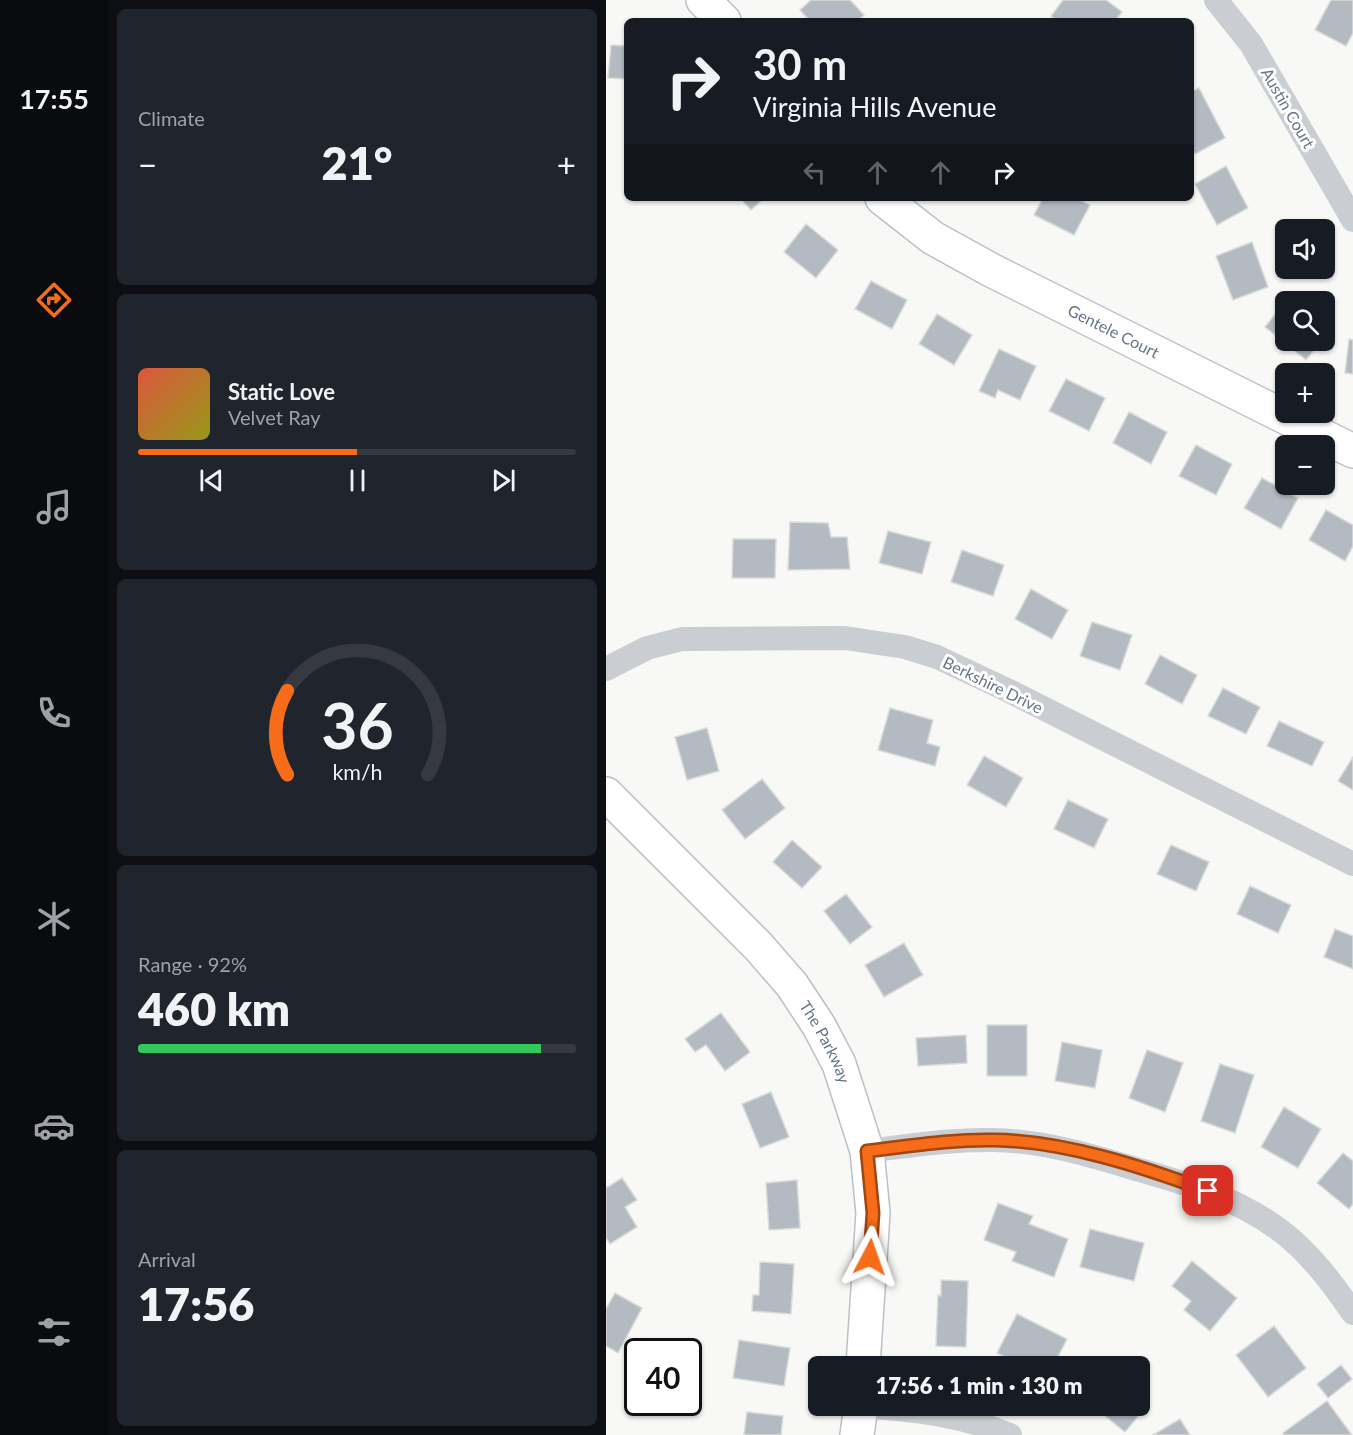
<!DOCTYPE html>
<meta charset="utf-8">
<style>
:root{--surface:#171b24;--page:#20242c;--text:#f1f3f6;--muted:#9ea1a6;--line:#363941;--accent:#f66c19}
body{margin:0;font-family:Lato,sans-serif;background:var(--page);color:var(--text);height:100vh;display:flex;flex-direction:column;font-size:22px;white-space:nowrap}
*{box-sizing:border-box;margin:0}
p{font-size:20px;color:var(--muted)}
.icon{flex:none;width:33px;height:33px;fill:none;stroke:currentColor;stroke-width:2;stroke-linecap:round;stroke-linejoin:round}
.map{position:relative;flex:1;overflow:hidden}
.sheet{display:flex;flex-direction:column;gap:9px;padding:9px;background:#0d0f14;width:498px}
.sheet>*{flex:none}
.guide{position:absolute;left:18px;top:18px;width:570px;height:183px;border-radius:9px;box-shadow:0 2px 4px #0004;background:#171b24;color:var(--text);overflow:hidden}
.tools{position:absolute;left:669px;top:219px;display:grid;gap:12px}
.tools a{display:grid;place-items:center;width:60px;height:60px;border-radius:9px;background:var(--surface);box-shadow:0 2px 4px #0004;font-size:30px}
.speed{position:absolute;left:18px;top:1338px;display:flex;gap:12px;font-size:30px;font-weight:700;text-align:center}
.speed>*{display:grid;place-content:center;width:78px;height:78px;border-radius:50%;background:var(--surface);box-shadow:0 2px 4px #0004;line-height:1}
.speed .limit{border:3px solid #111;border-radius:9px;background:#fff;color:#111}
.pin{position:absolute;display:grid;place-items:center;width:51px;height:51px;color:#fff;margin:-26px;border-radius:12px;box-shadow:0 3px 9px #0006}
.me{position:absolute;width:66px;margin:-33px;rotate:4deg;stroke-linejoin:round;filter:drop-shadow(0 0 4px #0008)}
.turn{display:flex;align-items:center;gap:21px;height:126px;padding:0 30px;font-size:27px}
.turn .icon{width:78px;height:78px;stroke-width:2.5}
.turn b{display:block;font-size:42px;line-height:51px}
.lanes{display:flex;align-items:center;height:57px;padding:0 30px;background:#0003;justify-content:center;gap:30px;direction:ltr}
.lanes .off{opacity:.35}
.big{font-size:45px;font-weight:800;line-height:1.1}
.sheet .widget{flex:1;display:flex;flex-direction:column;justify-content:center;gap:9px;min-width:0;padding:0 21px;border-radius:9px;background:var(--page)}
.sheet .dial{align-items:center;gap:0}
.dial svg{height:156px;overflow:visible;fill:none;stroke:var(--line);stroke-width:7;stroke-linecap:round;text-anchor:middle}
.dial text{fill:var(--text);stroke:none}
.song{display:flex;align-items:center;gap:18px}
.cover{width:72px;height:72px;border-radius:9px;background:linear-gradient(135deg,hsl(10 70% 55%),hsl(60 70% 35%))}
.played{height:6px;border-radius:3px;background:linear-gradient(90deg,var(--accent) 50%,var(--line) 50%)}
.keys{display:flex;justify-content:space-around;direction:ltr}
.heat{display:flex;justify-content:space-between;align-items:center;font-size:33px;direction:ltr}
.charge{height:9px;border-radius:4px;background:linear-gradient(90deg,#34c759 92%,var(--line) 0)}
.trip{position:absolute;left:202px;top:1356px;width:342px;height:60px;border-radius:9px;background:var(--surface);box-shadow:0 2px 4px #0004;font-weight:800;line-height:60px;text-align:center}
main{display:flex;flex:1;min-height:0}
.menu{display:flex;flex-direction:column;width:108px;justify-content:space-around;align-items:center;background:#090b0e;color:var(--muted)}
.menu .icon{width:42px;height:42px}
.menu .active{color:var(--accent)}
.menu b{font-size:27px;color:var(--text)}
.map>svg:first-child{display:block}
.building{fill:#b3bac1;stroke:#dadbd8;stroke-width:1.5}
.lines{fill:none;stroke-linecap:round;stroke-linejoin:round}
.secondary-casing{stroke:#bcc0c6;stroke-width:36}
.street{stroke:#cacdd1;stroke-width:24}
.secondary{stroke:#fff;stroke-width:33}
.route-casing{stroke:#a04610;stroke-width:15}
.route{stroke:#f66c19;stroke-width:10}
.labels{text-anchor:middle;stroke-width:6;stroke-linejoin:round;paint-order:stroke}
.street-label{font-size:16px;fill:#64748a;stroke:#fff}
</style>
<main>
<nav class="menu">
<b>17:55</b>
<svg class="icon active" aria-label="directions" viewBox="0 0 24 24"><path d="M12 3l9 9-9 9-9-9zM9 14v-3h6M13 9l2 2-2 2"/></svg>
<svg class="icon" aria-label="music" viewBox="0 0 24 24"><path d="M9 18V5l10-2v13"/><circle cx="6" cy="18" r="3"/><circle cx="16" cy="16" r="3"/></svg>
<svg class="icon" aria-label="phone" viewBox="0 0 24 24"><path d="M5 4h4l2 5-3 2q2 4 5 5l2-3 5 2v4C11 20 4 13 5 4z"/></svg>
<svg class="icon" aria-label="climate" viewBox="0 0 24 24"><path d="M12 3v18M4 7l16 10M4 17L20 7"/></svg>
<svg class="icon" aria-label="car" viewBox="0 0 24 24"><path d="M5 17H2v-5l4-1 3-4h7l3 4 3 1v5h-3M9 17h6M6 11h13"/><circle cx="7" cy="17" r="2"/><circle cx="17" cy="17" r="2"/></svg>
<svg class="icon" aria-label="filters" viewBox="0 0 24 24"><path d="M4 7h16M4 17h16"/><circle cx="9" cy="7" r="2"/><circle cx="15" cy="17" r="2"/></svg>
</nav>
<section class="sheet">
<div class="widget"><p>Climate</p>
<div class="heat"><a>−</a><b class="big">21°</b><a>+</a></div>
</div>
<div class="widget">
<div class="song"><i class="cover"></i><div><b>Static Love</b><p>Velvet Ray</p></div></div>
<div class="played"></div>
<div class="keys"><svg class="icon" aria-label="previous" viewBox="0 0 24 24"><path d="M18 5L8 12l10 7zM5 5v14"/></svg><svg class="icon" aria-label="pause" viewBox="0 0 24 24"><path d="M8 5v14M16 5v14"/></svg><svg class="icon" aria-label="next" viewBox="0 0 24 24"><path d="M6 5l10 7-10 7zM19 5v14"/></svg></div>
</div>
<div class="widget dial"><svg viewBox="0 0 100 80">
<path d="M14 69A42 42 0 1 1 86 69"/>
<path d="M14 69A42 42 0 0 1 14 26" stroke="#f66c19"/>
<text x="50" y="56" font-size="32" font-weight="700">36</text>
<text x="50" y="72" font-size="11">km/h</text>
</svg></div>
<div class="widget"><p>Range · 92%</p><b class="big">460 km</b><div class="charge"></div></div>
<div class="widget"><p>Arrival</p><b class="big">17:56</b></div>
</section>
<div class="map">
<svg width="747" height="1435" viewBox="0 0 747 1435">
<rect width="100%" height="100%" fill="#f8f9f6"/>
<g class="building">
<path d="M205,0H244L258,15L251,21H204L194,10Z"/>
<path d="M457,0H500L516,12L509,21H452L445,16Z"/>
<path d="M725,0H747V33L740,46L709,30Z"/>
<path d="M5,45L21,46V79L2,78Z"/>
<path d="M593,88L619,138L589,154L585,147V92Z"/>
<path d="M620,166L642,208L611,225L589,184Z"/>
<path d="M134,198H158L145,210Z"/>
<path d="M437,198H470L484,205L468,235L428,215Z"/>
<path d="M200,224L232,250L210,278L178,252Z"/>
<path d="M646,242L662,287L627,300L610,256Z"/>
<path d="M265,281L301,300L286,329L249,309Z"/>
<path d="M682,298L686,302H680V340H716L700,360L659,327Z"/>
<path d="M331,314L366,335L348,365L313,344Z"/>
<path d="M743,339L747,340V374L739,373Z"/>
<path d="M393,349L430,366L414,400L392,390L389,398L373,391Z"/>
<path d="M460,379L499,398L483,431L443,411Z"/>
<path d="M523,412L561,432L545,464L507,443Z"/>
<path d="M590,445L626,464L610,495L573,476Z"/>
<path d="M656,478L692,498L675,529L638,508Z"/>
<path d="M720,510L747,525V546L739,561L703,540Z"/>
<path d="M184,522L222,523L225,537H241L244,569L182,570Z"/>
<path d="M282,531L325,542L316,574L273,563Z"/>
<path d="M127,539H170L169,578H126Z"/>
<path d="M356,550L398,565L387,596L345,582Z"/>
<path d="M425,589L462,610L446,639L409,619Z"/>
<path d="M486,622L526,635L514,670L474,656Z"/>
<path d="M554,655L591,675L576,704L539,684Z"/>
<path d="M617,688L654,707L640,734L602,716Z"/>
<path d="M284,708L327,720L321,743L334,747L329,766L272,750Z"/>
<path d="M673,721L718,742L706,766L661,746Z"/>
<path d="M101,728L113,771L81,780L69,737Z"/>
<path d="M378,756L417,778L400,807L361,785Z"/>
<path d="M747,757V790L732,781Z"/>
<path d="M156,779L179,808L139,839L116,810Z"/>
<path d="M462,800L502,819L488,848L448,829Z"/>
<path d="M186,840L216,867L196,888L167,862Z"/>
<path d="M565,845L603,862L590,891L551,874Z"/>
<path d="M644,886L685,905L672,933L631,914Z"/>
<path d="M240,894L266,927L244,944L218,911Z"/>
<path d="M729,929L747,936V969L718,957Z"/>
<path d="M298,943L317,975L278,997L259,965Z"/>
<path d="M115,1013L144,1052L119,1071L100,1045L89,1052L79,1039Z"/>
<rect x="381" y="1025" width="40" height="51"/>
<path d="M360,1035L361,1063L312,1066L310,1038Z"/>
<path d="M456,1042L496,1050L489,1088L449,1081Z"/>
<path d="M541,1050L577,1063L559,1112L523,1098Z"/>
<path d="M614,1064L648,1075L629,1133L595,1121Z"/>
<path d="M165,1092L183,1137L154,1148L136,1104Z"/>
<path d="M678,1107L715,1129L692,1168L655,1147Z"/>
<path d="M737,1153L747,1161V1204L743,1209L711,1183Z"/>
<path d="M16,1178L31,1200L19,1207L31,1227L4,1244L0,1238V1188Z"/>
<path d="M191,1180L194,1228L163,1230L160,1183Z"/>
<path d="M392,1203L427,1216L423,1224L462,1239L448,1277L406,1261L410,1252L378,1240Z"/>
<path d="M484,1229L538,1243L528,1281L474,1267Z"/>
<path d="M586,1261L631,1298L604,1331L578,1310L585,1301L566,1286Z"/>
<path d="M154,1262L188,1264L185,1314L146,1311L147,1295H153Z"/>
<path d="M335,1280L362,1281L360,1347L330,1346L332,1295L335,1296Z"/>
<path d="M9,1293L36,1308L12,1353L0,1346V1309Z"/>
<path d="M411,1314L461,1339L447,1366H418L391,1353Z"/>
<path d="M668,1326L700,1368L662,1397L630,1355Z"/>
<path d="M133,1340L184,1348L178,1386L127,1378Z"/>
<path d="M497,1359L507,1366H491Z"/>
<path d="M735,1365L746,1379L722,1398L711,1384Z"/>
<path d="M721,1401L746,1435H678L677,1433Z"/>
<path d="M534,1403L539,1408L519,1432L487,1406H534Z"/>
<path d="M141,1412L177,1416L175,1435H138Z"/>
<path d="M574,1419L584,1435H547Z"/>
</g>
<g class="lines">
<defs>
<g id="secondary">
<path d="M97,0L118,21"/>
<path id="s1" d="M276,198L327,238L385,270L747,451"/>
<path id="s2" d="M0,794L153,947L186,985L213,1026L233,1064L261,1151L267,1213L257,1366"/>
<path d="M251,1435L255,1406"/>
</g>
</defs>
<use href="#secondary" class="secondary-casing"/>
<g class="street">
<path d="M610,0L645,44L747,220"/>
<path d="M0,669L41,648L76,639L239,638L299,647L331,657L401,690L747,864"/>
<path d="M261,1151C303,1146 346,1139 388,1140C437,1141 484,1155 530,1169C582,1184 631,1198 675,1231C704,1253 727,1284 747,1313"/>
<path d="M254,1406C309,1410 353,1414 404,1435"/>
</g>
<use href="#secondary" class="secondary"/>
</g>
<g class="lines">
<defs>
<path id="route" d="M264,1257L267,1213L261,1151C304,1146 346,1139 389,1140C459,1141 537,1167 602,1191"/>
</defs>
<use href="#route" class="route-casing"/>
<use href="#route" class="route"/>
</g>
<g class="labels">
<g class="street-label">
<text transform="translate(682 108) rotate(60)" y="6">Austin Court</text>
<text dy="6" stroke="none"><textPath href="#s1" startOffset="268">Gentele Court</textPath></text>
<text transform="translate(387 685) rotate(26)" y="6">Berkshire Drive</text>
<text dy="6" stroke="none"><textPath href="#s2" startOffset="333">The Parkway</textPath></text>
</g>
</g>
</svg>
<div class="tools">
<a><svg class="icon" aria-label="sound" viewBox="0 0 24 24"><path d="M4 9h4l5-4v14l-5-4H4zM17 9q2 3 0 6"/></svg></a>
<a><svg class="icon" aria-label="search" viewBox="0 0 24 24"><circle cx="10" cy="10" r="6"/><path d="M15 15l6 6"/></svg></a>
<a>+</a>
<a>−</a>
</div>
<div class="speed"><div class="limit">40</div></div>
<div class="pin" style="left:602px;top:1191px;background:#d93025"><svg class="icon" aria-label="arrive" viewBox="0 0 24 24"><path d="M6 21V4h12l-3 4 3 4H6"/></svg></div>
<svg class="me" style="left:264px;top:1257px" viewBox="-20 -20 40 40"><path d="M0-17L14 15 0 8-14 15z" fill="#f66c19" stroke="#fff" stroke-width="4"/></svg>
<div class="trip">17:56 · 1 min · 130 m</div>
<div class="guide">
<div class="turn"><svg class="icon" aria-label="right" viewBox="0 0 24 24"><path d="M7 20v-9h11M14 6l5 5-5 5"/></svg><div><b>30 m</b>Virginia Hills Avenue</div></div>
<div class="lanes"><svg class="icon off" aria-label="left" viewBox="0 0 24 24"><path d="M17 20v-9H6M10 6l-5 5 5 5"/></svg><svg class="icon off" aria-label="ahead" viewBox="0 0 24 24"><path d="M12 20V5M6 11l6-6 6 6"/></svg><svg class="icon off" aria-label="ahead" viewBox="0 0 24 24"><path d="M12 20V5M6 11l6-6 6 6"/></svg><svg class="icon" aria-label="right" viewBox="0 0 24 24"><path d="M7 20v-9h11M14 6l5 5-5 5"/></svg></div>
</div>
</div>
</main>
